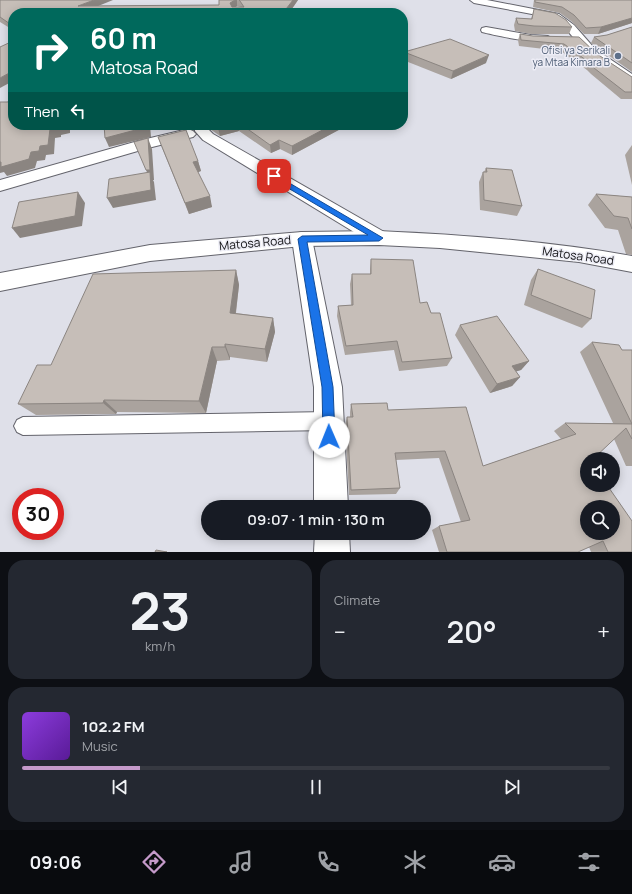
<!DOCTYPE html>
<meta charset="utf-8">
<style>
:root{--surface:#171b24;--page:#242831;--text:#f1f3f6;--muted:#9ea1a6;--line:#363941;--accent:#c59aca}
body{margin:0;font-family:Manrope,sans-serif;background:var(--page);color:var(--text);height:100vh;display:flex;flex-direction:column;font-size:15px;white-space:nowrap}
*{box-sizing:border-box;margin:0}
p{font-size:13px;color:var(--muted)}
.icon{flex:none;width:22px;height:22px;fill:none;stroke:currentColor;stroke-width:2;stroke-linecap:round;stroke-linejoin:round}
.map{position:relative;height:552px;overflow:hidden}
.details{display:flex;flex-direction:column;gap:8px;padding:8px;background:#0d0f14;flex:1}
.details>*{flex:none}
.guide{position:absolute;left:8px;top:8px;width:400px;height:122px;border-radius:16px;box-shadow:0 2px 10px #0003;background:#00695c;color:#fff;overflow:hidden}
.buttons{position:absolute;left:580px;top:452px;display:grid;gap:8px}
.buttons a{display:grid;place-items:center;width:40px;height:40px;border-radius:50%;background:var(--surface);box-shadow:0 2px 10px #0003;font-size:20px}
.speed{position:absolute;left:12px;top:488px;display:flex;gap:8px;font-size:20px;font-weight:700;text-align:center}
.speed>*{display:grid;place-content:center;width:52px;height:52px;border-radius:50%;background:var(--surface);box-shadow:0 2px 10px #0003;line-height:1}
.speed .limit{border:6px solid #d22;background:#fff;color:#111}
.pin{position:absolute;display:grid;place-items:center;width:34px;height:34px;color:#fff;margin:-17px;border-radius:8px;box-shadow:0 2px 6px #0006}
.me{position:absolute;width:44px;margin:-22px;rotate:359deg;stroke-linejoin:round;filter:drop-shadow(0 0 3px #0008)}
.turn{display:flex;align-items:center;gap:14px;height:84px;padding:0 16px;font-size:18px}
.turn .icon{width:52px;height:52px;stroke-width:2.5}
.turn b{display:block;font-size:28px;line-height:34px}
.then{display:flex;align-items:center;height:38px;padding:0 16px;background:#0003;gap:8px;font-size:15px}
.big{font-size:30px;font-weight:600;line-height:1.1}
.details .card{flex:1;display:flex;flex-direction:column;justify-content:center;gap:6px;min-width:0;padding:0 14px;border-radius:16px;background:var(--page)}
.details .dial{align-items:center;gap:0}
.dial b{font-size:52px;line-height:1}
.song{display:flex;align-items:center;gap:12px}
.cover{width:48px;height:48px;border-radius:6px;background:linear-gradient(135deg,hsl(270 70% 55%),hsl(270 70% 35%))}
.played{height:4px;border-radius:2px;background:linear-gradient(90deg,var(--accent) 20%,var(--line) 20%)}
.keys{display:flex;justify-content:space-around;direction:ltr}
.heat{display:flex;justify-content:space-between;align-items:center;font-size:22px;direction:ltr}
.details .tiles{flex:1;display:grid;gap:8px;grid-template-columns:1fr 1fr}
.card:last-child{grid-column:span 2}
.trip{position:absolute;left:201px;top:500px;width:230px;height:40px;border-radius:20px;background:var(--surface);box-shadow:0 2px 10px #0003;font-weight:600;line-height:40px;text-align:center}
.tab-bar{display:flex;height:64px;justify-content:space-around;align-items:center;background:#090b0e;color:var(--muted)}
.tab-bar .icon{width:28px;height:28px}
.tab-bar .active{color:var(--accent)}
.tab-bar b{font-size:18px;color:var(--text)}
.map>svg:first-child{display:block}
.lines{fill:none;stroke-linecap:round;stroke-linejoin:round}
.service-casing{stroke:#64646c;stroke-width:2}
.minor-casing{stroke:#64646c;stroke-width:2}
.tertiary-casing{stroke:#64646c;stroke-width:2}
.service{fill:#fff;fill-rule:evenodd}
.minor{fill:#fff;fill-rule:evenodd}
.tertiary{fill:#fff;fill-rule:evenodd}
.wall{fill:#aaa39e;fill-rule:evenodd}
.shaded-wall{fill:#8b8581}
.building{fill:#c6beb8;stroke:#8b8581;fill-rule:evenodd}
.route{fill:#1a73e8;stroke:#114b97}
.service-dot{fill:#5c6f8a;stroke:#ededf6;stroke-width:1.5}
.labels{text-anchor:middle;stroke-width:3;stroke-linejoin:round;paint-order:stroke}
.far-service-label{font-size:10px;fill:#4e5e75;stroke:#ededf6;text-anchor:end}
.street-label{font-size:12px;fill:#121215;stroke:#ededf6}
</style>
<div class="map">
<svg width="632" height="552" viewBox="0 0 632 552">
<rect width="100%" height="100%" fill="#dfe0e9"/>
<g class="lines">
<defs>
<path id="service" d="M329,412L335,415L338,421L335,427L329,430L23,435L17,432L14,426L17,420L23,417Z"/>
<g id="minor">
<path d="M470,0H487L559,14L574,25L595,49L632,74V83L616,74L587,54L567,30L553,18L474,3Z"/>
<path d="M486,27L531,35L548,36L553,39C546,47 494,35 482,32L481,30L482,28Z"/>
<path d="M195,125H209V130L213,134L386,233L389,238L386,243L379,245L372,243L203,140L195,131Z"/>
<path d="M188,129L193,131L196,134L193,137L148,148L0,191V180L138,141Z"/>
<path d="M302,232L309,234L312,239L342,387L348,507H314V387L292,239L295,234Z"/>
<path d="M315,533H349L350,552H314Z"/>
</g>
<path id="tertiary" d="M379,231C464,235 549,241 632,256V272L579,262L440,248L379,245L302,246L150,261L0,291V273L150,245L302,232Z"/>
</defs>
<use href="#service" class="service-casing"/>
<use href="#minor" class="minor-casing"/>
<use href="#tertiary" class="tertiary-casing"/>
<use href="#service" class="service"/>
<use href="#minor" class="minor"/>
<use href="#tertiary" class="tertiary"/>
</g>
<g class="wall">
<path d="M0,0L98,6L219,5V0H298L289,13H13V30L0,22ZM237,6L241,7H235Z"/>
<path d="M534,0H632V23L598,34H584L571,21L560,13L533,7Z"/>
<path d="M534,9L572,27L569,34H531L515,31L514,25L516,18L531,19Z"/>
<path d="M632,27V72L591,43L594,37L607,35Z"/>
<path d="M520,34L533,36L579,37L597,54L632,77V99H621L591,74L587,70L561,51L519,46L518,40Z"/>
<path d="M404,52L486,63L451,79L403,60Z"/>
<path d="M210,125H348L292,155L280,149L271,153L239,131L220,136L210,129Z"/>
<path d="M158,137L198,161L201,171L198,172L212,207L189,214L162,148Z"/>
<path d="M632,145V185L625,155Z"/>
<path d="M486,168L522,206L517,216L480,210L479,182L483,172H484Z"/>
<path d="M596,194L632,197V255L626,254L618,230L605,228L588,205Z"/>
<path d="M371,259L420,303L431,313L452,358L447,366L399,371L394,350L345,355L337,316L338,306L351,305L350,284L352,274H370V269Z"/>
<path d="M538,269L591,319L582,328L524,305L531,280Z"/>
<path d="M236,270L239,285L236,313L273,318L275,332L267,362L230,357V360L217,361L206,413L117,412L116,414L36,415L18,404L51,365Z"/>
<path d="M460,325L529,361L521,370L516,371L520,377L512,386L490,393L455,335Z"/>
<path d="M592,342L622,350H632V466H626L614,439L587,459L632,552H591L589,547L578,552H439L432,530L439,526L461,522L439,458L396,460L400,488L396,494L349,495L345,425L347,417H350V412L351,404L388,410L483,466L561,439L554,431L565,423H613L580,352Z"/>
</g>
<g class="shaded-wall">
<path d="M94,0H113L81,13L78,6Z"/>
<path d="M235,0H237V6L231,10L230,3Z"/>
<path d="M293,0H298L289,13H283Z"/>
<path d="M632,18V23L598,34L601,27Z"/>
<path d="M489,55L486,63L451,79L453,71Z"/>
<path d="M13,71V81L0,88V78Z"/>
<path d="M61,125H70V133L61,135V137L55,138L54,154L46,155L45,160L37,161L35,168L7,176L4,172L0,173V162L31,152L40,146L50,129L56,126Z"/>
<path d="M147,125H150L151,137L109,147L105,138Z"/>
<path d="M228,125H238L239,131L220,136L218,128Z"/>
<path d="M332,125H348L292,155V146Z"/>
<path d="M148,138L152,149L154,180H153L154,182L156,200L113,208L107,198L151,181L146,170Z"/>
<path d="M279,140L280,149L271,153L270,145Z"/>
<path d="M198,161L201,171L196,173L193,162Z"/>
<path d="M78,192L85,203L82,226L20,238L12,228Z"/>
<path d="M210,196L212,207L189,214L185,203Z"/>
<path d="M236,270L239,285L234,327L230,313Z"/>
<path d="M273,318L275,332L267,362L265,349Z"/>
<path d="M225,344L230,357V360L225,347Z"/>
<path d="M212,347L217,361L206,413L199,401Z"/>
<path d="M529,361L521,370L505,375L512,366Z"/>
<path d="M520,377L512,386L490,393L497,384Z"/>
<path d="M104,400L117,412L116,414L103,403Z"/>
</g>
<g class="building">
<path d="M0,0H94L78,6L219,5V0H235L230,3L232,7H244L240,1L239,0H293L283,13H13V26L0,17Z"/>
<path d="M535,0H632V18L601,27L586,28L574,15L562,7L535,2Z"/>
<path d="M534,9L555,13L566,20L572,27L534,26L518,24L516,18L532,19Z"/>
<path d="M632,27V63L594,37L607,35Z"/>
<path d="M520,34L533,36L579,37L597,54L632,77V92H625L594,68L590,63L564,44L521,40Z"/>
<path d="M450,39L489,55L453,71L404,52Z"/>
<path d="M13,41V71L0,78V47Z"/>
<path d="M13,99V125H61L56,126V129H50L48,145L40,146L39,151L31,152L29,159L1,167V162H0V102H8L9,100Z"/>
<path d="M104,125H147V127L105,138Z"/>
<path d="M214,125H228L218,128Z"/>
<path d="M242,125H332L292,146L279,140L270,145Z"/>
<path d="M186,130L198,161L193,162L210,196L185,203L158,137Z"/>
<path d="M148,138L150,170H146L134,142Z"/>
<path d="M486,168L512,170L522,206L484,200L483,172H487Z"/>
<path d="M150,172L151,190L107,198L109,179Z"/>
<path d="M78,192L75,216L12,228L19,202Z"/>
<path d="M596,194L632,197V229L628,218L614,216Z"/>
<path d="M371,259L413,260L420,303L427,302L431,313H440L452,358L402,362L397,341L346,346L338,306L353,305L352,274H371Z"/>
<path d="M538,269L595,290L591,319L531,295Z"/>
<path d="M236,270L230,313L273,318L265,349L225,344V347H212L199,401L104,400L103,403L18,404L37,365H51L93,274Z"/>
<path d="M497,316L529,361L512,366L520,377L497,384L460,325Z"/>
<path d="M592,342L619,345L622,350H632V439L626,428L593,459H587V485H607L632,521V552H608L603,541L578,552H447L439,526L470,520L445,451L395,453L400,488L351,490L347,417H353L351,404L387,403L388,410L466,407L483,466L576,434L565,423L632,424ZM587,507H613V533H587Z"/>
<path d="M156,550L167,552H155Z"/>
</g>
<path class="route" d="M274,174L383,238L379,241L307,242L333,387L335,437L333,441L329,443L325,441L323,437L322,387L298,239L302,236L368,235L271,178V175Z"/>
<circle class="service-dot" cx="618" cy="56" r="4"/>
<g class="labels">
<g class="far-service-label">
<text x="610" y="54">Ofisi ya Serikali<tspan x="610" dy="12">ya Mtaa Kimara B</tspan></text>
</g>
<g class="street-label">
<text transform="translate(255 243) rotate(-5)" y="4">Matosa Road</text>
<text transform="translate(578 256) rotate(8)" y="4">Matosa Road</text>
</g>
</g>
</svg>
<div class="buttons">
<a><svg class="icon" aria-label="sound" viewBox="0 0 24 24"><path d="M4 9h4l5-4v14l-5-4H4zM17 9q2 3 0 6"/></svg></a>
<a><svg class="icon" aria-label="search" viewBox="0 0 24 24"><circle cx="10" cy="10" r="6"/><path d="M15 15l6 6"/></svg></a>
</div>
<div class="speed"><div class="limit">30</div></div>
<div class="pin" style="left:274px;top:176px;background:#d93025"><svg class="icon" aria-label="arrive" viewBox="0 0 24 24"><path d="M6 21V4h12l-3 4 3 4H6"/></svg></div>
<svg class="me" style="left:329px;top:437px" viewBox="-20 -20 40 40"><circle r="19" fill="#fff"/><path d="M0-13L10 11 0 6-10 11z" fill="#1a73e8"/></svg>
<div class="trip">09:07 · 1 min · 130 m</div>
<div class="guide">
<div class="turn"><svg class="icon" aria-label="right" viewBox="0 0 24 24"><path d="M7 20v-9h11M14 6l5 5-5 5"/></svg><div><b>60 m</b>Matosa Road</div></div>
<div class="then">Then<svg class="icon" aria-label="left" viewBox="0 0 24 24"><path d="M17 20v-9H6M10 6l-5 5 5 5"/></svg></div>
</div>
</div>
<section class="details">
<div class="tiles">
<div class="card dial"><b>23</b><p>km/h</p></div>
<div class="card"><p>Climate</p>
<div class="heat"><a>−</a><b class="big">20°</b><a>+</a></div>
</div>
<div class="card">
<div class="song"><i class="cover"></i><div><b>102.2 FM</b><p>Music</p></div></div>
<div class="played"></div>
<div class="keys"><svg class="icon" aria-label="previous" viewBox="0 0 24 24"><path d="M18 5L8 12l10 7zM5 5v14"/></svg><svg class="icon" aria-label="pause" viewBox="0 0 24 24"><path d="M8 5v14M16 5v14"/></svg><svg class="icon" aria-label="next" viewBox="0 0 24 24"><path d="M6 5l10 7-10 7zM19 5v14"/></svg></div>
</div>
</div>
</section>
<nav class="tab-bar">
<b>09:06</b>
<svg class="icon active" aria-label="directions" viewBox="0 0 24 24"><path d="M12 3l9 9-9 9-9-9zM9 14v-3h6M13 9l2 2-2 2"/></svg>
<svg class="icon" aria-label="music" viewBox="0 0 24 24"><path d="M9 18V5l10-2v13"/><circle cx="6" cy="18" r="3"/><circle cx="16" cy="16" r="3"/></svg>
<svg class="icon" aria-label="phone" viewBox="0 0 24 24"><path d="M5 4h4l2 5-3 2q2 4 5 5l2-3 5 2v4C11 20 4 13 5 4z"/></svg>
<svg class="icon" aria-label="climate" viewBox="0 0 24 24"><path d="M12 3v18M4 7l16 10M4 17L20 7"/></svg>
<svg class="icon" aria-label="car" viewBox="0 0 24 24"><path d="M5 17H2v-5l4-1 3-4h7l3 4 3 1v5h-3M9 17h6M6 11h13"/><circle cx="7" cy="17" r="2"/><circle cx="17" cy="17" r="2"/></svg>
<svg class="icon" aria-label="filters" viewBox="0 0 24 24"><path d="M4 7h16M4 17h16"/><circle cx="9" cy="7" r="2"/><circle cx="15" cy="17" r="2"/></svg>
</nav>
